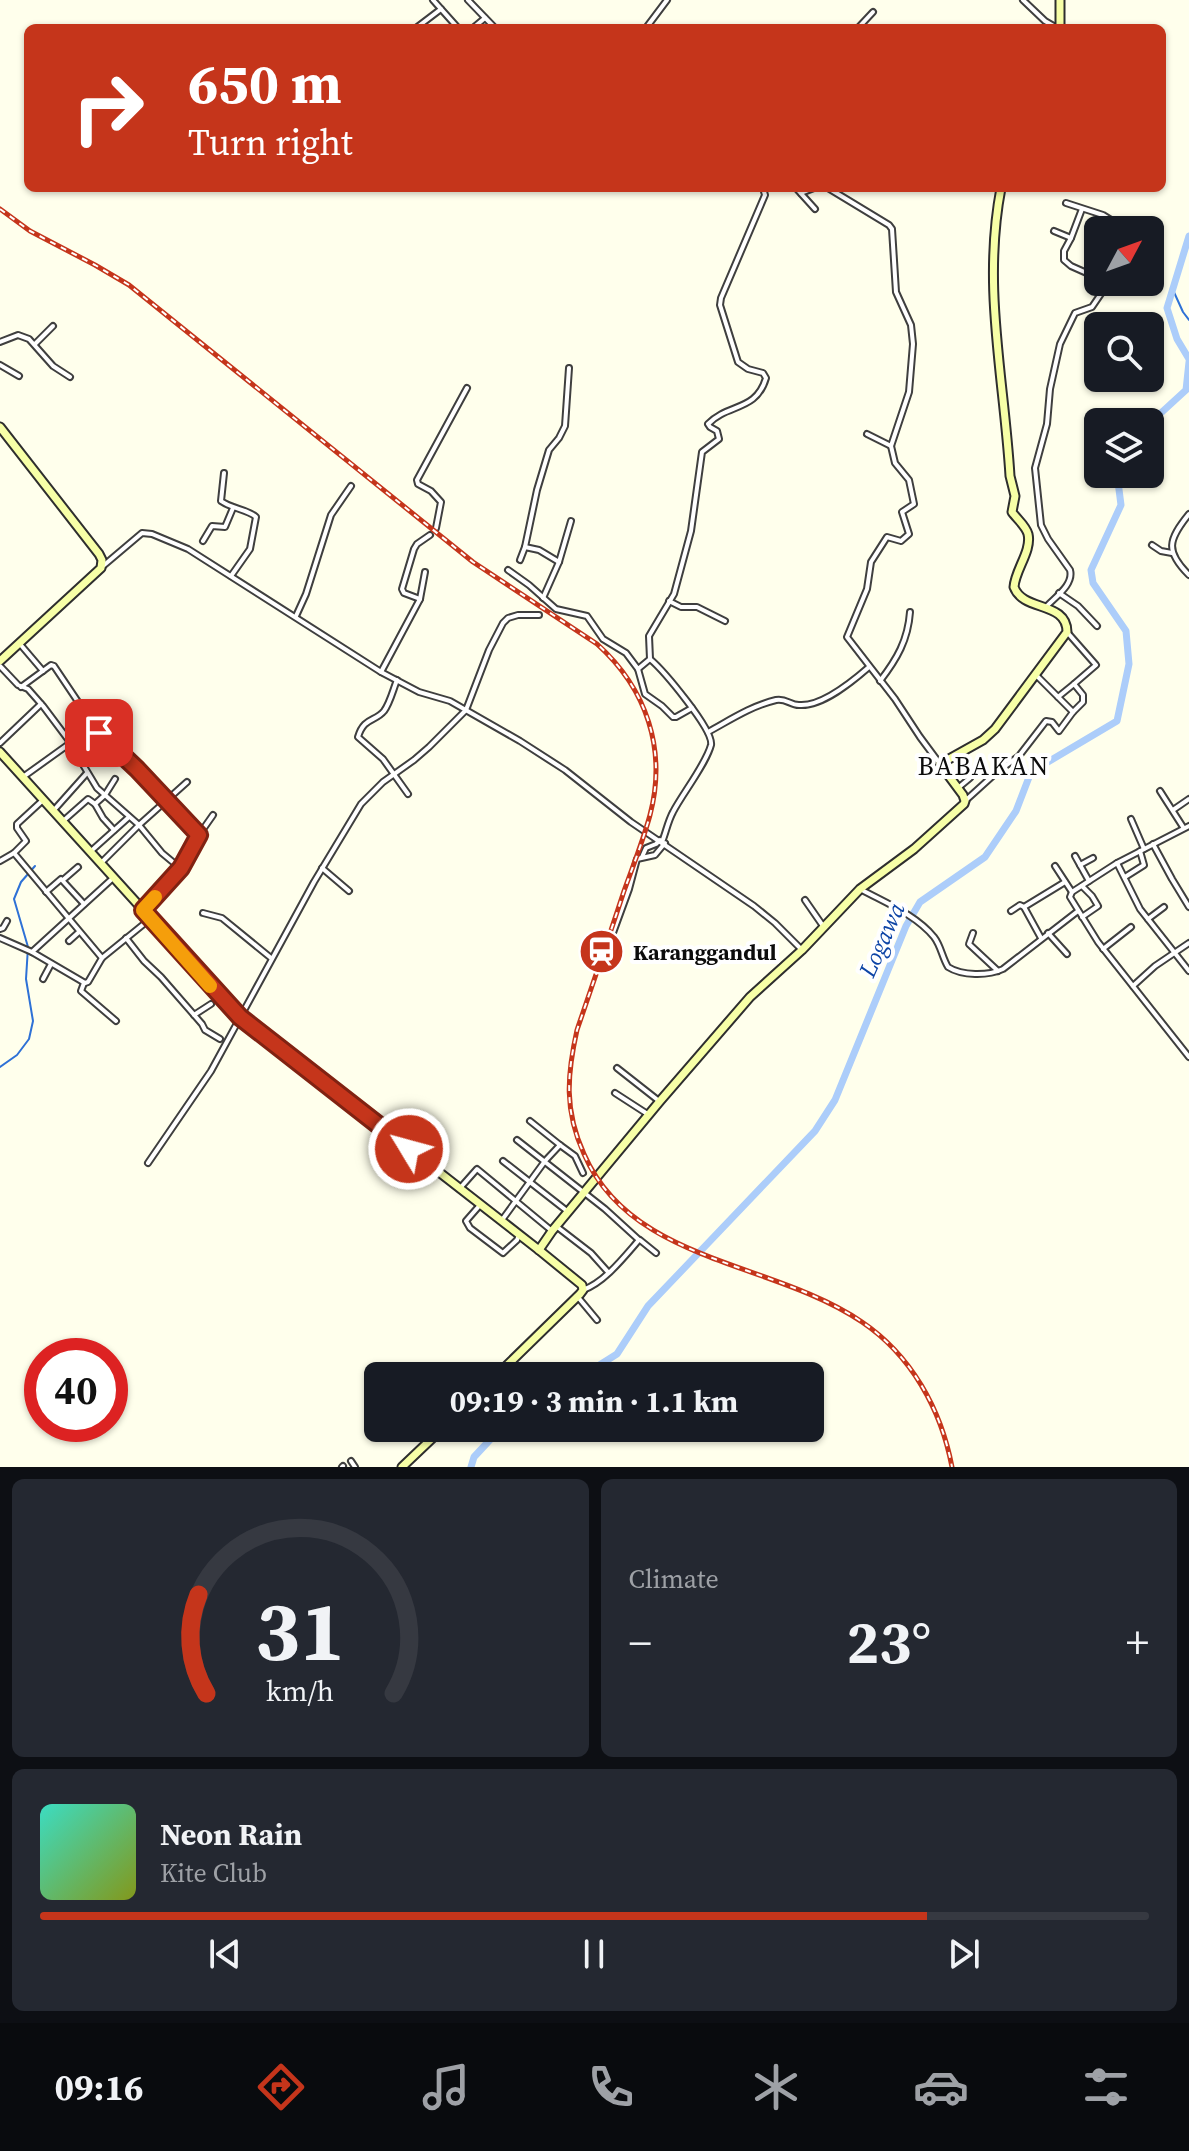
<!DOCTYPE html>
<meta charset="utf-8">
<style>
:root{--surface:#171b24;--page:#242831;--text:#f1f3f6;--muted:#9ea1a6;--line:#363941;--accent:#c5351b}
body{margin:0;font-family:"Source Serif 4",serif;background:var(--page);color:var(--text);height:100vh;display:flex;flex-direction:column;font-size:30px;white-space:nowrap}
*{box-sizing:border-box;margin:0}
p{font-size:26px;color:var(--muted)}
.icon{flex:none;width:44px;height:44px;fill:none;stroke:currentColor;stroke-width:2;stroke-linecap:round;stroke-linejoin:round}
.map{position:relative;height:1467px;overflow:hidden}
.sheet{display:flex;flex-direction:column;gap:12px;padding:12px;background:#0d0f14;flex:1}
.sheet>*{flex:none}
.hud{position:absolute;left:24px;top:24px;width:1142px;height:168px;border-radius:12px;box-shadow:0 2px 6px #0004;background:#c5351b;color:#fff;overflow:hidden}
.needle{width:52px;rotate:49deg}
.fabs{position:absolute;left:1084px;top:216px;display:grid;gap:16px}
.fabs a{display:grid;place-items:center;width:80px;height:80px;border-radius:12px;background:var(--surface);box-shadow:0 2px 6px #0004;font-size:40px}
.speed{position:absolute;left:24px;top:1338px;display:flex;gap:16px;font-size:40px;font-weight:700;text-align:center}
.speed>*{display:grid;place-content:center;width:104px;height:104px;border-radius:50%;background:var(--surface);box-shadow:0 2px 6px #0004;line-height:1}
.speed .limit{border:12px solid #d22;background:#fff;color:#111}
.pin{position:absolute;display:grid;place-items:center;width:68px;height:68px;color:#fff;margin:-34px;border-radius:16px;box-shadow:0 4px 12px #0006}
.me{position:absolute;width:88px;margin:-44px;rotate:307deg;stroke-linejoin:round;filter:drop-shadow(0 0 6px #0008)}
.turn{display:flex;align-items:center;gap:28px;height:168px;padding:0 32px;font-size:36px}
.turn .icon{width:104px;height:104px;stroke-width:2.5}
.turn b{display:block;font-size:56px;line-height:68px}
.big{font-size:60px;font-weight:700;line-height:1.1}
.sheet .card{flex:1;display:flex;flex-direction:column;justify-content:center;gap:12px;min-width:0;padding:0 28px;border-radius:12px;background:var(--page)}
.sheet .dial{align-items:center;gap:0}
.dial svg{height:208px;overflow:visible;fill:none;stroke:var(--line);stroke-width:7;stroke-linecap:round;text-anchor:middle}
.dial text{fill:var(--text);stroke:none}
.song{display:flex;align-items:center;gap:24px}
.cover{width:96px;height:96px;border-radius:12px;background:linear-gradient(135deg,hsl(170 70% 55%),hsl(70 70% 35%))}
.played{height:8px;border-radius:4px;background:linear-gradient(90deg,var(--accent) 80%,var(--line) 80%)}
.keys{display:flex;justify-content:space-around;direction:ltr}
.heat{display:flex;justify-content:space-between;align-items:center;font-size:44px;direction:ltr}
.sheet .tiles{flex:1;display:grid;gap:12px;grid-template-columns:1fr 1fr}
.card:last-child{grid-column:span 2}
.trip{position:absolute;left:364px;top:1362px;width:460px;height:80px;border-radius:12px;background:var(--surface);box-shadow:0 2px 6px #0004;font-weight:700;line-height:80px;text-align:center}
.tab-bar{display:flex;height:128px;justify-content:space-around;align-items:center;background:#090b0e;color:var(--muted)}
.tab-bar .icon{width:56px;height:56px}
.tab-bar .active{color:var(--accent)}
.tab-bar b{font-size:36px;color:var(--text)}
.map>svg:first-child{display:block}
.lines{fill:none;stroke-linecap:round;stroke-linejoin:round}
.stream{stroke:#2e71d6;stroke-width:2}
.river{stroke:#accdfa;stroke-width:7}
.street-casing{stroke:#3f3f3f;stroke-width:8}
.secondary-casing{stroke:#2e2e2e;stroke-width:11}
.street{stroke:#fff;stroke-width:4}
.secondary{stroke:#f7ffa7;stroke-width:7}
.rail-casing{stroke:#c5351b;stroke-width:5}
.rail{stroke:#fff;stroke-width:2;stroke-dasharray:6;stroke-linecap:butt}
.route-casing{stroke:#802212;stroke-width:20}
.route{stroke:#c5351b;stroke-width:14}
.slow{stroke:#f59e0b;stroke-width:14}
.labels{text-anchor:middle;stroke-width:8;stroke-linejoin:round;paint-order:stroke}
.poi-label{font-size:22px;font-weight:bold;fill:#0c0c0c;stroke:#fff;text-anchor:start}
.water-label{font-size:24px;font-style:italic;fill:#0e45a6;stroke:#fff}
.quarter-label{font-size:26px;letter-spacing:2px;fill:#0c0c0c;stroke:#fff}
</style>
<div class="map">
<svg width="1189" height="1467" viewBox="0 0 1189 1467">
<rect width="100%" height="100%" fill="#ffffec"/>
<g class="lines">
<g class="stream">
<path d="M1173,290L1183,312L1189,320"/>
<path d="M1186,390L1189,387"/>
<path d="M0,1067L17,1055L29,1039L33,1021L26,979L28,947L14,899L21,882L35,866"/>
</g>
<g class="river">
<path d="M1189,236L1167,308L1177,339L1189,359"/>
<path d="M1150,423L1186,390L1189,362"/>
<path d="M582,1376L617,1354L648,1306L815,1131L835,1100L906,926L920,902L985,857L1016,811L1031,772L1117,721L1129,664L1126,631L1093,583L1091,570L1121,505L1117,474"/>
<path d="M471,1467L474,1457L501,1428"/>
</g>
<defs>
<g id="street">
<path d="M433,0L458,28"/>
<path d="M468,0L495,28"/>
<path d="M1023,0L1045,21L1057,28"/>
<path d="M416,28L441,9"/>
<path d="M473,28L485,18"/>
<path d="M646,28L667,0"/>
<path d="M858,28L873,12"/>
<path d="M796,188L815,209"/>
<path d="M828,188L889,225L892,229L896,292L911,325L913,344L909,392L891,446L895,463L909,480L914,504L902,512L909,534L901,541L887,537L871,562L867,589L847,637L895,699L920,737L940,764"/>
<path d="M801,193L814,188"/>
<path d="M1066,203L1103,215L1127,230"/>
<path d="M1147,230L1148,229"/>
<path d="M1054,231L1071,238L1082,209"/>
<path d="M1071,238L1064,251V260L1071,266L1098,278"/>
<path d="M0,342L18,335L29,339L53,366L70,377"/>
<path d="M35,344L53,326"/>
<path d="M0,365L19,376"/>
<path d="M867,434L891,446"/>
<path d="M224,473L221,501C232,509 247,509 256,517L250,549L231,576"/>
<path d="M1189,514C1168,540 1165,551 1189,575"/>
<path d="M436,528L441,502L431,491L418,484L417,480L467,388"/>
<path d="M203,541L212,526L225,527L233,508"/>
<path d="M1152,545L1161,551L1172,553"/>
<path d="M520,560L525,547"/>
<path d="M559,562L539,550L525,547L537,490L549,450L559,438L565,426L569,368"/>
<path d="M103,566L142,533L152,534L188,549L381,672L419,692L450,701L520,741L565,770L631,822L754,906L775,923L802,950"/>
<path d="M508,570L529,585L556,609L587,616L603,639L626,653L638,669L650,659L649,636L674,594L691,531L702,452L719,439L717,431L710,427L708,424C728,403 756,412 766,378L763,373L748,369L738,362L720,305L721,298L765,195L763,188"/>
<path d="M1059,593L1078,606L1097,626"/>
<path d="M543,598L559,562L571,521"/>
<path d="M420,599L404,593L402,589L414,549L417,544L430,535"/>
<path d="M669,601L681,607H697L725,621"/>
<path d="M1045,608C1055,597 1074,585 1070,570L1048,539L1041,525L1035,468L1047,424L1050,389L1060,344L1075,313L1092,307L1109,282"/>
<path d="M296,616L306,594L331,515L351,486"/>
<path d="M20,644L43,671"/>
<path d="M650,659C663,670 714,730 711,745C706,764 683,793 673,812C668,821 666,832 662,842"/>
<path d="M0,666L18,685L28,689L43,706L67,738L97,788L139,825L162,853L180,868"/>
<path d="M638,669L645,694L662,706L673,717H676L692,708"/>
<path d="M381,672L420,599L425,572"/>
<path d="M1037,676L1073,712"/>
<path d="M397,680C393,690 390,703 384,711C375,722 364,717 358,737L383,759L408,794"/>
<path d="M880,681C897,659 908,640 910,612"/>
<path d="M21,687L51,665L54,666L99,733L137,769L199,835L181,868L144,908"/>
<path d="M1058,697L1074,684"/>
<path d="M708,732C730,720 751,706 776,700C786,698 790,705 799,705C822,707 853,681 869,667"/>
<path d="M0,743L41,704"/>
<path d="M23,777L69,744"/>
<path d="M958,788L970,778"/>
<path d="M1160,791L1183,827"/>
<path d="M43,800L17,824V828L26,841L14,853L102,958"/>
<path d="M965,801L997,772L1019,756L1046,721L1052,722L1059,731L1073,712L1083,702V695L1074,684L1096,665L1067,632"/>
<path d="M54,810L87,773"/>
<path d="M1173,810L1189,799"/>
<path d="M1131,819L1144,849"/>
<path d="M62,822L88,799L95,804"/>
<path d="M1189,826L1117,863L1072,892L1070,897L1098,942L1189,1057"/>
<path d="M114,830L103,818L95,804L105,795L115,779"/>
<path d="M199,835L213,815"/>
<path d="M1153,844L1172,879L1189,907"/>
<path d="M90,852L129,817"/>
<path d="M1075,856L1089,881"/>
<path d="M642,857L646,848L656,844L660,840"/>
<path d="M0,861L14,853"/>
<path d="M102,862L139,825L187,782"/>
<path d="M1117,863L1140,909L1189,971"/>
<path d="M1080,865L1093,858"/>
<path d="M1055,866L1072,892"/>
<path d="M322,868L349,891"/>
<path d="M1125,877L1144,865L1140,851"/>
<path d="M63,880L78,867"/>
<path d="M862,890C886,903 916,915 934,937C941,946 942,957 948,967C962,976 988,976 1003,969L1078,911"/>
<path d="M46,892L61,879L84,904"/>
<path d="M805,900L823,926"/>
<path d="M1011,911L1020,905L1024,907"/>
<path d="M203,913L222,918L271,958"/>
<path d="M1082,917L1098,906L1092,896L1082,886"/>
<path d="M1148,919L1164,907"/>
<path d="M0,929L3,928L7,921"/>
<path d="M973,933L969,944L998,971"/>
<path d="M1048,933L1067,954"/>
<path d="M0,938L32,952L85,983L88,982L102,958L150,919"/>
<path d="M126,938L144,961L161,977L202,1024L205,1030L220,1039"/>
<path d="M1041,938L1024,907L1065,882"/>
<path d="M69,941L79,932"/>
<path d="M1103,949L1131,927"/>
<path d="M32,952L113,878"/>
<path d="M603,960L629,889L637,859L655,855L665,843"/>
<path d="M43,979L51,964"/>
<path d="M84,983L81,991L116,1021"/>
<path d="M1133,986L1155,966L1189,943"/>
<path d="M194,1015L211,1004"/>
<path d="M617,1068L659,1101"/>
<path d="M615,1093L649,1115"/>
<path d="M517,1140L605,1209L639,1240C624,1257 605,1282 583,1290"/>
<path d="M560,1145L575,1156L583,1173"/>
<path d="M503,1161L567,1211"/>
<path d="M148,1163L211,1071L314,882L361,804L383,782L414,760L429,747L466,710L489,650L503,623L508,618L518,615H539"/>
<path d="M461,1187L477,1169L552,1231"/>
<path d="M480,1205L466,1221L470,1228L503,1253L517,1240L519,1235"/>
<path d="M502,1220L545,1161L560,1145L530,1121"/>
<path d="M556,1226L591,1253L608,1272"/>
<path d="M640,1240L656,1253"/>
<path d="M577,1296L597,1320"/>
<path d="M351,1461L355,1467"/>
<path d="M342,1467L343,1466"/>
</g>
<g id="secondary">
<path d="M1060,0V28"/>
<path d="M0,427L99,554L102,560L101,568L0,661"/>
<path d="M0,752L240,1017L539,1250L582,1285L583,1290L580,1294L496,1376"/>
<path d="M539,1250L552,1231L660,1101L750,997L802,950L860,889L914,849L964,804L965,801L963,795L940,764L983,740L995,729L1067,632C1067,601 1023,612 1014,587C1015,570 1032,551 1028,534C1026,526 1017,519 1012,512L1015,496L1010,476C1004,377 982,287 1001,188"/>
<path d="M402,1467L443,1428"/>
</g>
</defs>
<use href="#street" class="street-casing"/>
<use href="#secondary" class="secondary-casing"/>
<use href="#street" class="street"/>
<use href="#secondary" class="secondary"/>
<defs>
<path id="rail" d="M0,209L30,231L95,265L129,285L473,562L597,644C647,689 667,750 650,815C643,841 633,866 624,891C609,937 593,983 577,1030C567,1075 564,1110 584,1154C631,1263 773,1261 862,1322C911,1355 941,1409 952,1467"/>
</defs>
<use href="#rail" class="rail-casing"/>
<use href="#rail" class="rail"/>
</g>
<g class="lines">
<defs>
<path id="route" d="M99,733L137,769L199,835L181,868L143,910L240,1017L409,1149"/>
</defs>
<use href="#route" class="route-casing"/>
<use href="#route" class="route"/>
<path class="slow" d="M155,897L143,910L210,986"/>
</g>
<defs>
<symbol id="station-disc" viewBox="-11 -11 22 22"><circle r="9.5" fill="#c5351b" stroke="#fff"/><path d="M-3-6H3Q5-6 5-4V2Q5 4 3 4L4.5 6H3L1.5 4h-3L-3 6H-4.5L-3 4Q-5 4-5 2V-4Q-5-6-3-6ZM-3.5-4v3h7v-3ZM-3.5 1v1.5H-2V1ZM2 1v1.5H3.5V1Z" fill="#fff"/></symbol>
</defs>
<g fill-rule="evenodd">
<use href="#station-disc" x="576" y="926" width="51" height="51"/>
</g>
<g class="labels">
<g class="poi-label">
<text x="633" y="960">Karanggandul</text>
</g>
<g class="water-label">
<text transform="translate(882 940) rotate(-66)" y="8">Logawa</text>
</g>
<g class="quarter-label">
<text x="984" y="775">BABAKAN</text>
</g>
</g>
</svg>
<div class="fabs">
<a><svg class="needle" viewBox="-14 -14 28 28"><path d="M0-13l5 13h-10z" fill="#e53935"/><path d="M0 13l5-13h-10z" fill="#9ea1a6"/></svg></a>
<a><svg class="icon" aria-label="search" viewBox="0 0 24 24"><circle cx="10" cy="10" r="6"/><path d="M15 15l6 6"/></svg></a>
<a><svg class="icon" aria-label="layers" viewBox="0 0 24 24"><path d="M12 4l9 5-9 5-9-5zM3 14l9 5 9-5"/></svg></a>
</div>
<div class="speed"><div class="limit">40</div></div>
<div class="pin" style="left:99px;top:733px;background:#d93025"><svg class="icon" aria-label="arrive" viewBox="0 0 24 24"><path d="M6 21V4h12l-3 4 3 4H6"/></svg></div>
<svg class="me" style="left:409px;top:1149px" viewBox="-20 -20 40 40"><circle r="17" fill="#c5351b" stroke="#fff" stroke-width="3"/><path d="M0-11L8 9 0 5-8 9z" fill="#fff"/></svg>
<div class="trip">09:19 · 3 min · 1.1 km</div>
<div class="hud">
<div class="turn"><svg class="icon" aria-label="right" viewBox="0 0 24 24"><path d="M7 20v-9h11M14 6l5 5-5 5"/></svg><div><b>650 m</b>Turn right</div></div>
</div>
</div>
<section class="sheet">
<div class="tiles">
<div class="card dial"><svg viewBox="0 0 100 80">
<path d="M14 69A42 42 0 1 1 86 69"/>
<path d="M14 69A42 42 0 0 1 11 31" stroke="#c5351b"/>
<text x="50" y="56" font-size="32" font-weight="700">31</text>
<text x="50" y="72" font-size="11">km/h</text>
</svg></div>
<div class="card"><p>Climate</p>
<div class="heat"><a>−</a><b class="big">23°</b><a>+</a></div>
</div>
<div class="card">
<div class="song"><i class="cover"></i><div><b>Neon Rain</b><p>Kite Club</p></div></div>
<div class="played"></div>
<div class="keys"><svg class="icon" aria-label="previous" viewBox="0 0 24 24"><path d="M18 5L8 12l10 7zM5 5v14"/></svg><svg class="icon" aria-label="pause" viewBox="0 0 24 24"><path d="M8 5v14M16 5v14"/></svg><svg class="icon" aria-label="next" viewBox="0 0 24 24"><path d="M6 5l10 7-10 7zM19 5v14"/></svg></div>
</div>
</div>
</section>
<nav class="tab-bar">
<b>09:16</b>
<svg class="icon active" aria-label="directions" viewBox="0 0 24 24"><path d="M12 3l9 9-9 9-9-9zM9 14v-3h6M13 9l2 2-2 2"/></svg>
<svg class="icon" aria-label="music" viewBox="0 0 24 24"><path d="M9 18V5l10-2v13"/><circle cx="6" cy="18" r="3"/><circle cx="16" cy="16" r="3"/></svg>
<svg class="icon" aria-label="phone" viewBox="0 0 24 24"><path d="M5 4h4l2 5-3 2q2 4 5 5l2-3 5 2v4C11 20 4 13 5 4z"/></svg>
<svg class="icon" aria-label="climate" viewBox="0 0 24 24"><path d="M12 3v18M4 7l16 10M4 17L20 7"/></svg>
<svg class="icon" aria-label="car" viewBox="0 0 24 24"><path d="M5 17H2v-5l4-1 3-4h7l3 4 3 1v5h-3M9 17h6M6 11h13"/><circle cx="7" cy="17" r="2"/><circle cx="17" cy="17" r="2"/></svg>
<svg class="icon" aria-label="filters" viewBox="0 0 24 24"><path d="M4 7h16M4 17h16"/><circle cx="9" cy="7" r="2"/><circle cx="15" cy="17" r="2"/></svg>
</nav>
